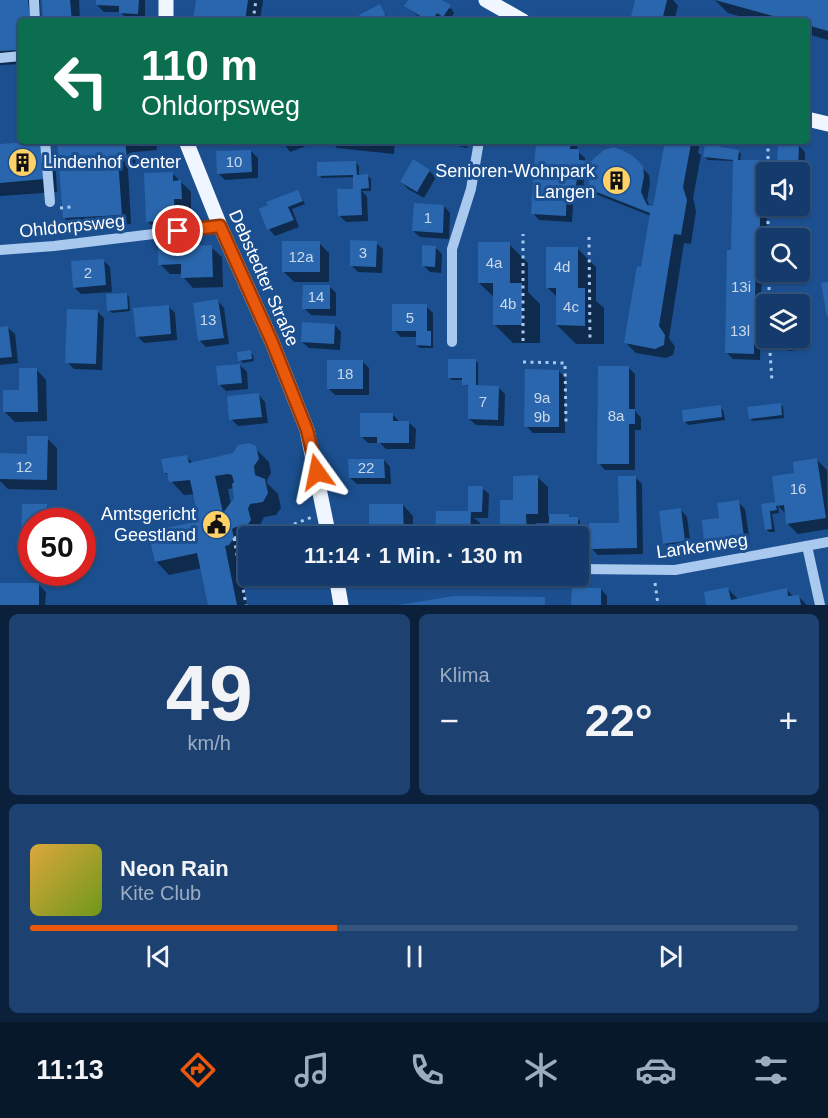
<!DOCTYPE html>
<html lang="de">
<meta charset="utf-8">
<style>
:root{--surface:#143b6b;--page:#1d4271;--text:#f1f3f6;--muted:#9dadc1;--line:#33557e;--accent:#ea580c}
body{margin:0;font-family:Helvetica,sans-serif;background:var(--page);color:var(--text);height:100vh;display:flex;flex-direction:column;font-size:22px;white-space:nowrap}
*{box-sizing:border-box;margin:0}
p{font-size:20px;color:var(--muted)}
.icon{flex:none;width:33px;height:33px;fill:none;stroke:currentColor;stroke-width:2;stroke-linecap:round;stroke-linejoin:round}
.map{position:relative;height:605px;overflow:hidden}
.panel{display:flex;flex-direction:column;gap:9px;padding:9px;background:#0b203b;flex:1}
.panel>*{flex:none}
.top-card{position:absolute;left:18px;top:18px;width:792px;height:126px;border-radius:6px;box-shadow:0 2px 4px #0004,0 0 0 2px var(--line);background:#0b6e4f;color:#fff;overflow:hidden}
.fabs{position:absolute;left:756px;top:162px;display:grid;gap:12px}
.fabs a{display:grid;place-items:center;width:54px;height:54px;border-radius:6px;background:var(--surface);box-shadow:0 2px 4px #0004,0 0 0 2px var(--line);font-size:30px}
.speed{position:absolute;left:18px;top:508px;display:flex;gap:12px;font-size:30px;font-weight:700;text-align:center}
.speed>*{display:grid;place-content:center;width:78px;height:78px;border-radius:50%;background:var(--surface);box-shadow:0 2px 4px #0004,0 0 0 2px var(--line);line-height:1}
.speed .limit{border:9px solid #d22;background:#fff;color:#111}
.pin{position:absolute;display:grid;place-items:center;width:51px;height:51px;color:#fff;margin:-26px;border:3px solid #fff;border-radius:50%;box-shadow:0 2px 6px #0007}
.me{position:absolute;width:66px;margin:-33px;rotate:348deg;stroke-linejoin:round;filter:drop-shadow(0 0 4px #0008)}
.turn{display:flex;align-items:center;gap:21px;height:126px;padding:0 24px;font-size:27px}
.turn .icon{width:78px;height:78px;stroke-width:2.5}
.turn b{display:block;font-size:42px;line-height:51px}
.big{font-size:45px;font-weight:800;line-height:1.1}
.panel .widget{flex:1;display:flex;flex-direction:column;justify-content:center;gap:9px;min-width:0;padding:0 21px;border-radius:9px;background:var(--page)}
.panel .dial{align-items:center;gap:0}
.dial b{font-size:78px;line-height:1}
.song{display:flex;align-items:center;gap:18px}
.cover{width:72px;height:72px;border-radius:9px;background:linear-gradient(135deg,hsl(40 70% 55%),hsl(80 70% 35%))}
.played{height:6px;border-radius:3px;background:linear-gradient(90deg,var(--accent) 40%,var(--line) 40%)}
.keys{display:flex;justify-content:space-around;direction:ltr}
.heat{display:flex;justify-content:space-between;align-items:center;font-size:33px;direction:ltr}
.panel .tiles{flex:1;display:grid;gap:9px;grid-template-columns:1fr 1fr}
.widget:last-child{grid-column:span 2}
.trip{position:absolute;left:238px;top:526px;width:351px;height:60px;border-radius:6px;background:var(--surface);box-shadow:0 2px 4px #0004,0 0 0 2px var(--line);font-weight:800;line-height:60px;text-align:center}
.tab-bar{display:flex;height:96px;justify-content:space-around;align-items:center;background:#08182b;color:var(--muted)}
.tab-bar .icon{width:42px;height:42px}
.tab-bar .current{color:var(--accent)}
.tab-bar b{font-size:27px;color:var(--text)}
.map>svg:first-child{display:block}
.shadow{fill:#0007;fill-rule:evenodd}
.building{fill:#2a66ad;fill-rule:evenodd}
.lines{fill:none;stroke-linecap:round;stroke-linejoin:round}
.path{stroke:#a9c9ee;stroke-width:3;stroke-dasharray:3 4.5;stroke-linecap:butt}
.minor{stroke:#a9c9ee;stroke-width:10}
.major{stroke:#f0f6ff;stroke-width:15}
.route-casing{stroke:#983908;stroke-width:15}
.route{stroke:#ea580c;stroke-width:10}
.labels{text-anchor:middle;stroke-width:6;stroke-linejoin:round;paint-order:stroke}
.number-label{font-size:15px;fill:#cad9ea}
.poi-label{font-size:18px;fill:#fff;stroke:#1b4f8f;text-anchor:end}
.street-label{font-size:18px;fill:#fff;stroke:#1b4f8f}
</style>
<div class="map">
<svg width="828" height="605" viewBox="0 0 828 605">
<rect width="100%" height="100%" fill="#1b4f8f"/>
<g class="shadow">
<path d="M0,0H40L41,21H21V64L0,65Z"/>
<path d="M43,0H79L80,21H45Z"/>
<path d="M97,0H145V20H127L121,12H104L97,5Z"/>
<path d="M197,0H263L260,21H196L194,20Z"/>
<path d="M408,0H439L450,9L451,8L454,13L449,21H424L406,6Z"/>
<path d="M637,0H673L678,6L674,21H632Z"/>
<path d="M715,0H828V40L807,34V21H757L728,13Z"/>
<path d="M379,6L390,21H364Z"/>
<path d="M58,141H156L157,150L135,152L136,168L128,169L131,224L74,228L64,217Z"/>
<path d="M282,141H305L306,146L290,152Z"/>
<path d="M329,141H395L394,154L337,148Z"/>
<path d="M438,141H468L467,148Z"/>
<path d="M537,141H578L577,151L585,158V162L632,157L649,175L650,184L647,200L650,207L654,208L667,141H698L700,143L698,153L701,155L693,198L696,211L691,244L684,243L669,338L675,347L673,355L666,358L636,353L626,343L642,268L651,216L598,195L591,188V175H584L583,192H574L572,222L539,220L533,213Z"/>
<path d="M41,143L55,156L57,192L0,196V146Z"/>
<path d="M780,145H798L805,152L804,190H800V172H779Z"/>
<path d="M251,151L258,158V178L225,180L218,173Z"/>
<path d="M738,151L741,154L740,161L761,162L768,168L766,257H762L760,360L733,359L726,352L732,252L734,161L708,160L705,157Z"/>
<path d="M356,163L359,166V176H368L371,179V191H362L367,197L368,221L346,222L339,215L357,190L355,177L322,178L319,175Z"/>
<path d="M429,171L436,177L424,198L408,189L401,182Z"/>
<path d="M172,173L191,192V209H184L185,230L158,231L147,221Z"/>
<path d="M298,191L305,204L292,209L299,227L275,236L269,229Z"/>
<path d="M444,206L450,213L449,239L420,237L413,231Z"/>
<path d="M319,243L329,253V282H294L283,271Z"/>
<path d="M376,243L383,249L382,273L358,272L351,265Z"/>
<path d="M509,244L528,263V292L540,304V343H513L494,324L495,298L479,283Z"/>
<path d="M211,247L222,257L223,287L193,288L183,277L182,274H170L160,264Z"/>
<path d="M435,247L442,254L441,273L430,272L423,265Z"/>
<path d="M577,248L596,267V301L604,308V344H576L557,325V297L547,287Z"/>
<path d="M103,260L110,267L112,292L81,294L74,287Z"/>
<path d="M330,287L336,293V316L311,315L304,308Z"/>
<path d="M126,294L129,297L130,311L112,313L109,310Z"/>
<path d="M218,301L224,308L229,344L206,347L199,340Z"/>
<path d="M800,305L806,311L810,348L789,351L782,344V338H800Z"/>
<path d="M426,306L433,313V348H420L417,345L418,337H401L394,330Z"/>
<path d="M169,307L175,313L177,340L144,343L137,336Z"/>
<path d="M97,311L104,318L102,370L74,369L67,362Z"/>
<path d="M335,325L341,332L340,350L309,348L302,342Z"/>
<path d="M0,328H8L15,334L18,363L0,365Z"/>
<path d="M250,352L253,355L254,361L243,363L240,360Z"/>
<path d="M475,360L478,363V387H498L505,394L504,426L476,425L469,419L470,387L464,384V380H452L449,377Z"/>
<path d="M362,361L369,368V395H335L328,388Z"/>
<path d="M240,365L247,372L248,389L226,391L219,384Z"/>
<path d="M628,367L635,374V411L641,418V430H635V470H605L599,463Z"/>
<path d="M36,369L46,380L47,421L15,422L5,412Z"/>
<path d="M559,371L565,378V433H533L526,426Z"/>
<path d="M259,395L265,402L268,423L238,426L231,419Z"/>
<path d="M780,404L783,407L784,418L753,421L750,418Z"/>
<path d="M720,407L723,410L725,420L688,425L685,422Z"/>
<path d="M392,414L399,421L409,423L416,429L415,449H386L380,443H368L361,436Z"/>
<path d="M47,438L57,448V490L8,489L0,481V455H28Z"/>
<path d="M255,448L269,462L271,473L267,480V483L278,494L281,508L276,515L264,517L261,523L264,534L261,537H249V541L244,543L246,552L243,558L238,560L247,605H210L202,568L169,575L156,561L200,522L195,494L184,495L171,481L170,477L165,473L187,457L193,463ZM234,488L236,498L231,505L228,489Z"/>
<path d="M384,460L390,467L391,484H357L350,478Z"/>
<path d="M817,460L827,470L828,529L798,534L788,524L786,514L778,506L779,513L772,514L775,532H769L766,529L763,505L777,503L796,474Z"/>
<path d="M537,477L548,487V516L568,515L571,518H577L580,521V535H589L620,525L635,477L642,484L643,554L598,555L592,549H579V537H550V523H536V537H502L515,501Z"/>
<path d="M482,488L489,494L488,518H474L480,523V537H437V513H472L469,511Z"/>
<path d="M738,502L745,509L750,543L713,548L706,541L721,519Z"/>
<path d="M23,505L47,506L54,512L53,522H32V549L23,542Z"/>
<path d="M403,505L413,516V537H371Z"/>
<path d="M681,510L687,517L691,548L671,550L664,543Z"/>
<path d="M0,584L39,585L46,592L45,605H0Z"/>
<path d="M601,589L607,596V605L573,604Z"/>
<path d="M728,589L739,600L787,590L794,597L798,596L807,605H707Z"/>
</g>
<g class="building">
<path d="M0,0H28L30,21H21V50L0,51Z"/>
<path d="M42,0H70L72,21H43Z"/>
<path d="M96,0H139L138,14L119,13V6L96,5Z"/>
<path d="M196,0H248L245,21L193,20Z"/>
<path d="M408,0H442L451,5L443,17L437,13L432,21H428L404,6Z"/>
<path d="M635,0H667L662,21H630Z"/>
<path d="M715,0H828V31L807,25V21H791Z"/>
<path d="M380,4L388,21H362L359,15Z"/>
<path d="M42,141L45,179L0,183V144Z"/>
<path d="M57,141H125L127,158L118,159L122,215L63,218Z"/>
<path d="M536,141H571L570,149H579V160L591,161L604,150L614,147L622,150L633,156L643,166L644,176L641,192L647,205L653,206L665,141H689L688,143L691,144L683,187L687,200L681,235L674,234L659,326L665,335L664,345L655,349L624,343L637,266L641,267L650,213L589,189L590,169H578L576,186H567L566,216L531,214Z"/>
<path d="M778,143L799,144L798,172H777Z"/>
<path d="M705,144L739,150L738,160H762L759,251H756L754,354L725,353L727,250H731L733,160L703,157Z"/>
<path d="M251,150L252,172L217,174L216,151Z"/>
<path d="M413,159L430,170L417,192L400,182Z"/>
<path d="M356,161L357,175L368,174L369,188L361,189L362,215L338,216L337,189H353V175L317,176V162Z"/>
<path d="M173,172V181L181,180L182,199H174L175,220L146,222L144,173Z"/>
<path d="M298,190L303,201L288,207L294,220L267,230L259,209L268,205L266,202Z"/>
<path d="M414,203L444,205L443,233L412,231Z"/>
<path d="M350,240L377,241L376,267L350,266Z"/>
<rect x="282" y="241" width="38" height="31"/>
<path d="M478,242H510V283H522V325H493V283H478Z"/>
<path d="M212,245L213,277L181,278V264L158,265V247Z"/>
<path d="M422,245L436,246L435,267L422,266Z"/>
<path d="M546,247H578V288H585V326L556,325V288H546Z"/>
<path d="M104,259L106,285L73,288L71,261Z"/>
<path d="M828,282V316L827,317L821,283Z"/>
<path d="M303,285H330V309H302Z"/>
<path d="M127,293L128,309L107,311L106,294Z"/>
<path d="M218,299L224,338L198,341L193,303Z"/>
<path d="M392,304H427V331H431V346L416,345V331H392Z"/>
<path d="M169,305L171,334L136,337L133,308Z"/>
<path d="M67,309L98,310L96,364L65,363Z"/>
<path d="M801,311L804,342L781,344L780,338H800V312Z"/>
<path d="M302,322L335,324L334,344L301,342Z"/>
<path d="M8,326L12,357L0,358V327Z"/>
<path d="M251,350L252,359L238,361L237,352Z"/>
<path d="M448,359H476V385L499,386L498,420L468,419V385H462V378H448Z"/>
<rect x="327" y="360" width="36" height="29"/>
<path d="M240,364L242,383L218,385L216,366Z"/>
<path d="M598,366H629V409H635V424H629V464H597Z"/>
<path d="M19,368H37L38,412H3V390H19Z"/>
<path d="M525,369L559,370V427H524Z"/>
<path d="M259,393L262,417L229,420L227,396Z"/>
<path d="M781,403L782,415L749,419L747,407Z"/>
<path d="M721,405L722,417L683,422L682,410Z"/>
<path d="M360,413H393V421H409V443H377V437H360Z"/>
<path d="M27,436H48L47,480L0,479V453L27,454Z"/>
<path d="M249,443L256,446L259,459L254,466L255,475L265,479L268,493L263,502L250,504L248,509L251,520L246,527H236L232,529L234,538L229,545L225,546L237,605H208L197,553L155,562L148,532L199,521L190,480L169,482L167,473H164L161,459L187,455L189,463L233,453L238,445ZM228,474L232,475L234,482L232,484L234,498L223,513L215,476Z"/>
<path d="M817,458L826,518L786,524L784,505L776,506L777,510L770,511L772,529L765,530L761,504L775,502L772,476L794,473L793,462Z"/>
<path d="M348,459H384L385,478H349Z"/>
<path d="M538,475V514H526L527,537H500V500H513V476Z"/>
<path d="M618,476H636L637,548L590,549V547H579V537H549V514H569V517H578V534L589,533V523H619Z"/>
<path d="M468,486H483L482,512H471L470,537H435L436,511H468Z"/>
<path d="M739,500L744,537L704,542L702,520L719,518L717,503Z"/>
<path d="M22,504H47V522H32V543L21,542Z"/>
<path d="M369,504H403L404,537H369Z"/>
<path d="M681,508L685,541L663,544L659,511Z"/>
<rect x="0" y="583" width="39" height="22"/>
<path d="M572,587L601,588V605H571Z"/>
<path d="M728,587L731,600L787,588L788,596L799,595L801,605H706L704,592Z"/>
<path d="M454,596L545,597V605H398Z"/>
</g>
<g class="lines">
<g class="path">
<path d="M253,21L256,0"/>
<path d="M768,141V172"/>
<path d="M768,206V238"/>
<path d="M60,208L71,207"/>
<path d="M589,237L590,340"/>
<path d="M769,272V304"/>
<path d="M769,338L772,381"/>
<path d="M523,341V234"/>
<path d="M523,362L565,363L566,423"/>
<path d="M287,527L312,517"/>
<path d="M234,538L286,527L299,531H314"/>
<path d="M234,538L246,605"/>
<path d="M235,539L249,547"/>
<path d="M655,583L658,605"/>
</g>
<g class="minor">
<path d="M34,0L35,21"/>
<path d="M0,58L21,56"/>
<path d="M45,141L50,202"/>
<path d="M0,250L54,246L220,226"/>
<path d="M452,342V249L471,189L479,141"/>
<path d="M807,546L820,605"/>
<path d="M579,569L675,570L828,542"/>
</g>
<g class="major">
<path d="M486,0L523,21"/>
<path d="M166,21V0"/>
<path d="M807,119L828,124"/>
<path d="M186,141L220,226L272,342L307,430L329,537"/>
<path d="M336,576L341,605"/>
</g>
</g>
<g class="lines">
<defs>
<path id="route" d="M178,231L220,226L272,342L307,430L317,472"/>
</defs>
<use href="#route" class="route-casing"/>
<use href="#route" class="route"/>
</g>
<defs>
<symbol id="building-disc" viewBox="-11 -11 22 22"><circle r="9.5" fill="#ffd166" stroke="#1b4f8f"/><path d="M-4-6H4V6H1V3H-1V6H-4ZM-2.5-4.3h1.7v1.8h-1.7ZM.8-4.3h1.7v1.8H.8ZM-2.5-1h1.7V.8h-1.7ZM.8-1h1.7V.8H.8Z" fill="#111"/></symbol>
<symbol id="civic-disc" viewBox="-11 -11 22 22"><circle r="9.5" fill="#ffd166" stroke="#1b4f8f"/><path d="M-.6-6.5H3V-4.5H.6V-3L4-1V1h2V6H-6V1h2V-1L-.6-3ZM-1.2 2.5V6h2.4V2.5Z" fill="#111"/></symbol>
</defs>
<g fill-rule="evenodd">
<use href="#building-disc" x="6" y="146" width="33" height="33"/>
<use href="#building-disc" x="600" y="164" width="33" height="33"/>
<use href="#civic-disc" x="200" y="508" width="33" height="33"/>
</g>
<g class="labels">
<g class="number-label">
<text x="234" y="167">10</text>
<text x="428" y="223">1</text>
<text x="363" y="258">3</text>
<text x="301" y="262">12a</text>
<text x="494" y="268">4a</text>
<text x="562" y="272">4d</text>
<text x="88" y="278">2</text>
<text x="741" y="292">13i</text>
<text x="316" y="302">14</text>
<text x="508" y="309">4b</text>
<text x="571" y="312">4c</text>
<text x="410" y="323">5</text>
<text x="208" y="325">13</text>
<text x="740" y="336">13l</text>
<text x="345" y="379">18</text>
<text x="542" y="403">9a</text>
<text x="483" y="407">7</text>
<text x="616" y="421">8a</text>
<text x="542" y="422">9b</text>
<text x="24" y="472">12</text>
<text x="366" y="473">22</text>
<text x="798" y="494">16</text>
</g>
<g class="poi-label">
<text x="43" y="168" text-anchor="start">Lindenhof Center</text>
<text x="595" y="177">Senioren-Wohnpark<tspan x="595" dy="21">Langen</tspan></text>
<text x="196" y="520">Amtsgericht<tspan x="196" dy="21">Geestland</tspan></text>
</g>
<g class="street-label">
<text transform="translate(72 226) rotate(-6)" y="6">Ohldorpsweg</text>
<text transform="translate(264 278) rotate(66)" y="6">Debstedter Straße</text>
<text transform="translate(702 546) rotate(-8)" y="6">Lankenweg</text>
</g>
</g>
</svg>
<div class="fabs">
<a><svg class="icon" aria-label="sound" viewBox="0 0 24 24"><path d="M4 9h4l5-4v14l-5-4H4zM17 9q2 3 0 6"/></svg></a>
<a><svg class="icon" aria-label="search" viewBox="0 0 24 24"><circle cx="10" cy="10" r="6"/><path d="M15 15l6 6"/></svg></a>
<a><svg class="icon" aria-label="layers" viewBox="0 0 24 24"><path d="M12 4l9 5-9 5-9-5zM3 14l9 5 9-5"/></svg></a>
</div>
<div class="speed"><div class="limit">50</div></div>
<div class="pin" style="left:178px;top:231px;background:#d93025"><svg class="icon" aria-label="arrive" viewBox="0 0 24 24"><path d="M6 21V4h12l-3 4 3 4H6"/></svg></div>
<svg class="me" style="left:317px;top:472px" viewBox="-20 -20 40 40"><path d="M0-17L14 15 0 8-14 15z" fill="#ea580c" stroke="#fff" stroke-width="4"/></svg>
<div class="trip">11:14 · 1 Min. · 130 m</div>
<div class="top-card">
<div class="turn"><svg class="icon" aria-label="left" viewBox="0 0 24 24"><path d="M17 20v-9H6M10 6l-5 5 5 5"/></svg><div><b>110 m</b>Ohldorpsweg</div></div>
</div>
</div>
<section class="panel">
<div class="tiles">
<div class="widget dial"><b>49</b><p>km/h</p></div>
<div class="widget"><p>Klima</p>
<div class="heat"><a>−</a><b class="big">22°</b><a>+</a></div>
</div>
<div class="widget">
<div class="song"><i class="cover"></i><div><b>Neon Rain</b><p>Kite Club</p></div></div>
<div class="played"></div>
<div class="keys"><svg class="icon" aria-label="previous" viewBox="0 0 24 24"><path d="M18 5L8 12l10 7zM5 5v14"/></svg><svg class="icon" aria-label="pause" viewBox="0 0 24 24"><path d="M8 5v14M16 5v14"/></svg><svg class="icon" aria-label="next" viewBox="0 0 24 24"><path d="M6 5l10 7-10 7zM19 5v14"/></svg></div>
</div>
</div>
</section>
<nav class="tab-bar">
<b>11:13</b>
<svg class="icon current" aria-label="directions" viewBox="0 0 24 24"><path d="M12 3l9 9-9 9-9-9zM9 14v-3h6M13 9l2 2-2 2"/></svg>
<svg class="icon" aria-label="music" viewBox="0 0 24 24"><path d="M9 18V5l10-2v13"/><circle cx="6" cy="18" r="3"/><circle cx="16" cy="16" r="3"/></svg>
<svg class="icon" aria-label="phone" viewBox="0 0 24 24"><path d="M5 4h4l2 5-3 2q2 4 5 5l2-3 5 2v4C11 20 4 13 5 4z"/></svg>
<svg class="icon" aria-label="climate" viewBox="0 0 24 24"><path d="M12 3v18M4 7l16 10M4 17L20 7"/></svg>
<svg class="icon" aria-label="car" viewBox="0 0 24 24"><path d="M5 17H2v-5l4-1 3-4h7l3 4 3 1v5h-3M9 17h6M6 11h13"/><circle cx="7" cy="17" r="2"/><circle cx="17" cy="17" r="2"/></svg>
<svg class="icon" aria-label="filters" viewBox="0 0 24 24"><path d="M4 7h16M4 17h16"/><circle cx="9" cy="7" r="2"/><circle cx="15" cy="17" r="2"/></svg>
</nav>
